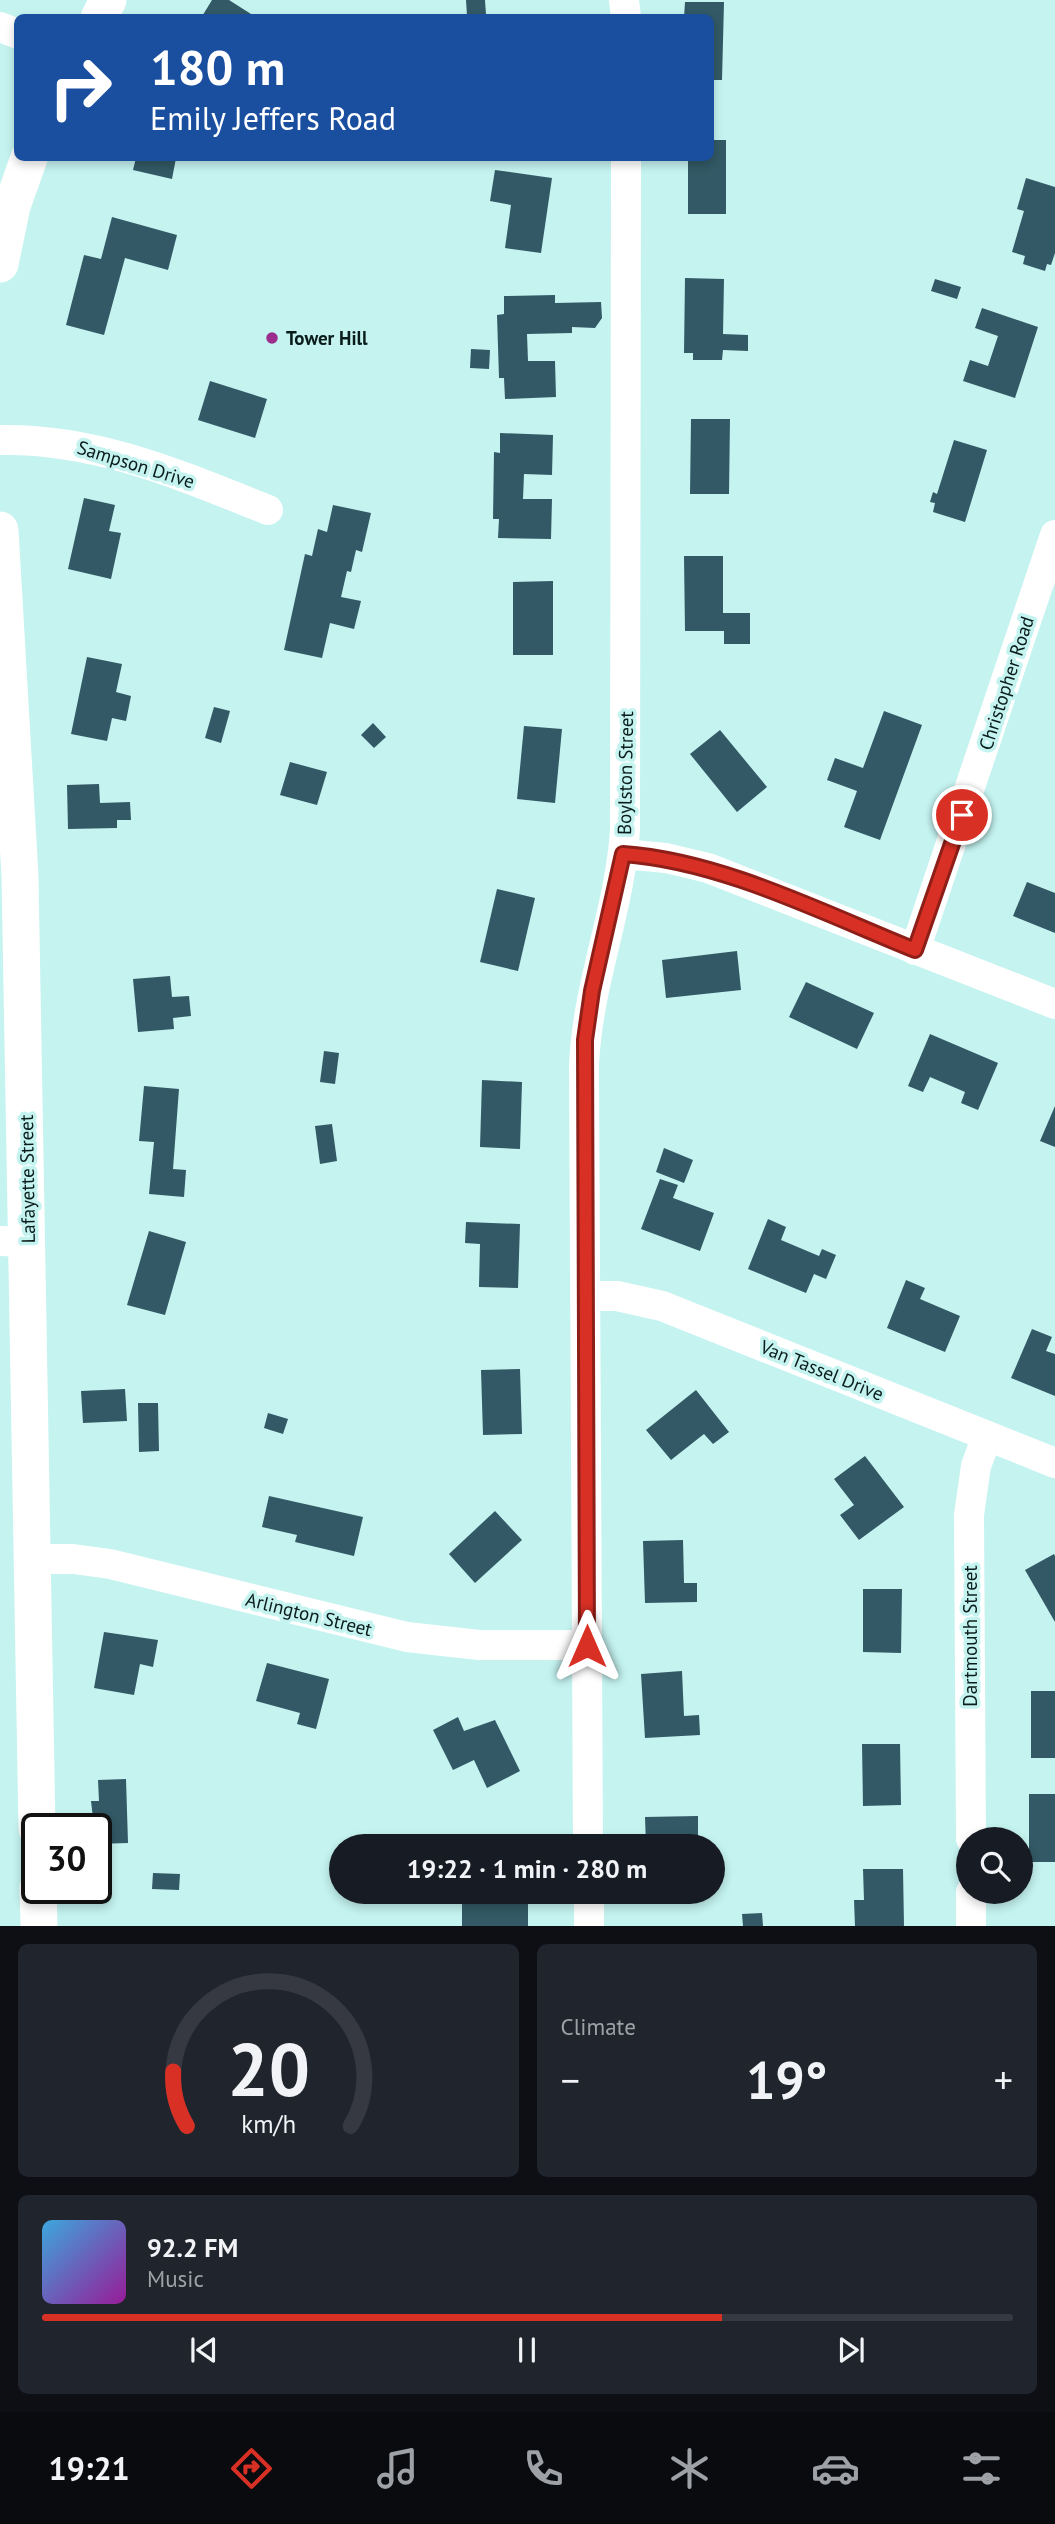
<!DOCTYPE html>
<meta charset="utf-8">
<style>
:root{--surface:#171b24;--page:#20242c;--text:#f1f3f6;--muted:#9ea1a6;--line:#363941;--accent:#d93025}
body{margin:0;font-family:"PT Sans",sans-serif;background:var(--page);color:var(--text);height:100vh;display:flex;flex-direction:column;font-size:26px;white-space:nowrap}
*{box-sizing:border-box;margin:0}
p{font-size:23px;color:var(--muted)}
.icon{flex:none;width:38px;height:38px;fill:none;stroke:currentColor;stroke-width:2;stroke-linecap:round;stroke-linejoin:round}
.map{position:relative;height:1926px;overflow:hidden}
.details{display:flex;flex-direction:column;gap:18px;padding:18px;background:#0d0f14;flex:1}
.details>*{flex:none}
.banner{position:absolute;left:14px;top:14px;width:700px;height:147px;border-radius:10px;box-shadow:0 4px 10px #0003;background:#1a4fa0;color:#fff;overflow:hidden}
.buttons{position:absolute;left:956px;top:1827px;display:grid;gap:14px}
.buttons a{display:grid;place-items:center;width:77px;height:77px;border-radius:50%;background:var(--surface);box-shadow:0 4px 10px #0003;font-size:35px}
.speed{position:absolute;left:21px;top:1813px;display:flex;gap:14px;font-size:35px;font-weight:700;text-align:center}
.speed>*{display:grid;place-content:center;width:91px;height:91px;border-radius:50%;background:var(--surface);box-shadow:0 4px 10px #0003;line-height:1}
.speed .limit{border:4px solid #111;border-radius:10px;background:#fff;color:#111}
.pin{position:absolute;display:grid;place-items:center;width:60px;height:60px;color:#fff;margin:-30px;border:4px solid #fff;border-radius:50%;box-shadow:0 2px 7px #0007}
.me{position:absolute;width:77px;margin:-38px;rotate:0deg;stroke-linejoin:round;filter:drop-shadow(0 0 5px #0008)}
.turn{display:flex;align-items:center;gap:24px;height:147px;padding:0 21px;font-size:32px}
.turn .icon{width:91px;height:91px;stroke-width:2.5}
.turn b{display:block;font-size:49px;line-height:60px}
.big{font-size:52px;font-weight:600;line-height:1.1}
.details .card{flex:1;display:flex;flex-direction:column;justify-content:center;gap:10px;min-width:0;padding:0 24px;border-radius:10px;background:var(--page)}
.details .dial{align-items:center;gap:0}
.dial svg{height:182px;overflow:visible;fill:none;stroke:var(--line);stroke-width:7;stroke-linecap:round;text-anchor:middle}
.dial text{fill:var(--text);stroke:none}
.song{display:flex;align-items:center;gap:21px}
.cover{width:84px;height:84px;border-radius:10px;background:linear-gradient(135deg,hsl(200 70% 55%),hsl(300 70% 35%))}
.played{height:7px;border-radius:4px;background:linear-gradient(90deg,var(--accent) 70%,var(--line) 70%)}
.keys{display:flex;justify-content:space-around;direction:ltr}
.heat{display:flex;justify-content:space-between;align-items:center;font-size:38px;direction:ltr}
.details .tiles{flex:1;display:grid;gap:18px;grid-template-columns:1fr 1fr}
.card:last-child{grid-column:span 2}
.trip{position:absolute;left:329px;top:1834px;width:396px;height:70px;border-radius:35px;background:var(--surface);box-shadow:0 4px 10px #0003;font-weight:600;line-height:70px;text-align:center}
.tabs{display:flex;height:112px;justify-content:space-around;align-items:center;background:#090b0e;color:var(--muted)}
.tabs .icon{width:49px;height:49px}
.tabs .selected{color:var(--accent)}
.tabs b{font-size:32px;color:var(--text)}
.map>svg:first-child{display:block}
.building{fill:#325965}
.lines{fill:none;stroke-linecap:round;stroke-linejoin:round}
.minor{stroke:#fff;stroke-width:30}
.major{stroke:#fff;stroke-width:37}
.route-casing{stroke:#8d1f18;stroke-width:18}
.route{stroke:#d93025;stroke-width:12}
.poi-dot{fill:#9b2d8d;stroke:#c4f3f0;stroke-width:2.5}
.labels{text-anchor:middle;stroke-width:7;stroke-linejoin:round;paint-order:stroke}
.poi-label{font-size:19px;font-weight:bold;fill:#0a1c1b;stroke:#c4f3f0;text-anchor:start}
.street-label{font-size:19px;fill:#0a1c1b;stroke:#c4f3f0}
</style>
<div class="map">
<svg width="1055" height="1926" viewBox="0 0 1055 1926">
<rect width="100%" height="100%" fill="#c4f3f0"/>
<g class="building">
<path d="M212,0H229L251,14L249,18H201Z"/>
<path d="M466,0H485L486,15L467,16Z"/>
<path d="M685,2H724L722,80H710V18H684Z"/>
<path d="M710,140H726V214H688V158H710Z"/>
<path d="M136,158H176L172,179L133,170Z"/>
<path d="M495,170L552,178L541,253L505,248L511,205L490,201Z"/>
<path d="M1026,178L1055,187V253L1051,265L1047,264L1045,271L1023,264L1025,256L1012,252L1024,211L1017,209Z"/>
<path d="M112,217L177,235L168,270L125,258L104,335L66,325L84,255L101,259Z"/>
<path d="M685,278L724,279L723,334L748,335V351L723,350L722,360H693V353H684Z"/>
<path d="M935,279L961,287L957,299L931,291Z"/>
<path d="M555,295V303L601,302L602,318L595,328L572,327V333L527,334L528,361H555L556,397L505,399L504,378H499L497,315L504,314V296Z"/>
<path d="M982,308L1038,327L1015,398L963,381L970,360L988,366L998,336L975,328Z"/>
<path d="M471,349L490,350L489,369L470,368Z"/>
<path d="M210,381L267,399L255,438L198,420Z"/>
<path d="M691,419H730L729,494H690Z"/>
<path d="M500,433L553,435L552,475L524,474L523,499H552L551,539L498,538L499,519H493L494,452L500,453Z"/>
<path d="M954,440L987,450L965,522L933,512L935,503L930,502L933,492L937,494Z"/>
<path d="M84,498L115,505L109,531L121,533L111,579L68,569Z"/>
<path d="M333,505L371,513L362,552L356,550L351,572L347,571L341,597L361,601L354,629L330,623L322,658L284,650L305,554L312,556L318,529L327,532Z"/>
<path d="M684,556H723V613H750V644H724V631H685Z"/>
<path d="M553,581V655H513V582Z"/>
<path d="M87,657L122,664L116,692L131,696L126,721L112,718L107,741L71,734Z"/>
<path d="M214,707L230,711L221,743L205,738Z"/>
<path d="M884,711L922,725L880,840L844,827L857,791L827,780L835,758L863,768Z"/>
<path d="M373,723L386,737L374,748L361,735Z"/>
<path d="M524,726L562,729L555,803L517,799Z"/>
<path d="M720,730L767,787L737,812L690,754Z"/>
<path d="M290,762L327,772L317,805L280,795Z"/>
<path d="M99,784L100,803L130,802L131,820H117V828L68,829L67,785Z"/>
<path d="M1027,882L1055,893V933L1013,916Z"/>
<path d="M497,889L535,898L518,971L480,962Z"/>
<path d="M737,951L741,990L666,998L662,960Z"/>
<path d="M170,976L172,997L189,996L191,1016L173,1018L174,1029L138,1032L133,979Z"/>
<path d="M806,982L874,1013L857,1049L789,1017Z"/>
<path d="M930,1034L998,1063L978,1110L961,1103L965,1092L930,1077L923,1092L908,1086Z"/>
<path d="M324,1051L339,1053L335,1084L320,1082Z"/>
<path d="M482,1080L522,1082L520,1149L480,1147Z"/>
<path d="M144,1086L179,1089L173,1169L186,1170L184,1197L149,1194L154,1142L139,1141Z"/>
<path d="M1055,1106V1147L1040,1141Z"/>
<path d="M332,1124L337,1161L320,1164L315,1126Z"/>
<path d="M664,1148L693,1160L684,1183L656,1172Z"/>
<path d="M660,1179L678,1185L673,1198L714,1213L700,1251L641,1229Z"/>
<path d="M768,1219L786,1227L781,1240L819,1256L822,1249L836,1255L826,1279L814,1274L806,1293L748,1269Z"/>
<path d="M466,1222L520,1224L518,1288L479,1287L480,1244L465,1243Z"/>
<path d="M149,1231L186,1242L165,1315L127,1305Z"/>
<path d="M906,1280L925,1288L920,1299L960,1316L945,1352L887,1328Z"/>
<path d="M1032,1329L1052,1337L1046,1351L1055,1354V1396L1011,1378Z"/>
<path d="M520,1369L522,1434L483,1435L481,1370Z"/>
<path d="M125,1389L127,1421L83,1423L81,1391Z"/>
<path d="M696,1390L729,1432L713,1444L704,1434L671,1460L646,1430Z"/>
<path d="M138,1403H158L159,1451L139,1452Z"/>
<path d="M268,1413L288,1419L283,1434L264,1428Z"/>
<path d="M865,1456L904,1507L859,1540L840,1515L854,1505L834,1479Z"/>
<path d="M269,1496L363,1517L354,1556L295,1542L297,1535L262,1527Z"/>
<path d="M495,1511L522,1540L475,1583L449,1554Z"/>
<path d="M683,1540L684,1583H697V1602L645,1603L643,1541Z"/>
<path d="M1054,1554L1055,1556V1622L1025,1570Z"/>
<path d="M863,1589H902L901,1653L863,1652Z"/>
<path d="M104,1632L158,1640L153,1667L140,1664L134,1695L94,1688Z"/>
<path d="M267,1663L329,1679L316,1729L297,1724L300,1713L256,1701Z"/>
<path d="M682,1671L684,1716L699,1715L700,1735L645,1738L641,1674Z"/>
<rect x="1031" y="1691" width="24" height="67"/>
<path d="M458,1717L464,1731L495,1720L520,1771L487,1788L474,1760L453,1770L433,1730Z"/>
<path d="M862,1744H900L901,1805L863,1806Z"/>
<path d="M126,1779L128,1843L96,1844L91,1801H99L98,1780Z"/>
<rect x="1029" y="1794" width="26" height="68"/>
<path d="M698,1816V1839H686V1846H646L645,1817Z"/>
<path d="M863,1869H903L904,1926H855L854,1900H864Z"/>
<path d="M153,1873L180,1874L179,1890L152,1889Z"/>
<path d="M473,1892H528V1926H462V1904H473Z"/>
<path d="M762,1913L763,1926H743L742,1914Z"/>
</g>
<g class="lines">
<g class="minor">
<path d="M624,0L626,18"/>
<path d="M0,27L18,34"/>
<path d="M0,440C96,438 180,475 268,510"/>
<path d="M623,854L666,858L708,868L1055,1004"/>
<path d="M915,950L1055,535"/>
<path d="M0,1241L28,1242"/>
<path d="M585,1296H617L662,1306L1055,1463"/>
<path d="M33,1559H73L110,1564L407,1637L479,1645H587"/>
<path d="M971,1839L969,1515L976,1466L987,1436"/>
<path d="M588,1846L584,1066C587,985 620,910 625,830L626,158"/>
<path d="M589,1892V1926"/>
<path d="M971,1892V1926"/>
</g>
<g class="major">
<path d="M99,18L108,0"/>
<path d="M0,264L12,206L29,158"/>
<path d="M0,530L20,876L37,1829"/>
<path d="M38,1888L39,1926"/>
</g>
</g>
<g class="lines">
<defs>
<path id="route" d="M587,1646L585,1040L592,991L623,854C722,861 823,913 915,950L962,815"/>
</defs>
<use href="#route" class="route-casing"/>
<use href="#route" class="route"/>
</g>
<circle class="poi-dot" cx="272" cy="338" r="7"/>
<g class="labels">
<g class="poi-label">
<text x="286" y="345">Tower Hill</text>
</g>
<g class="street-label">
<text transform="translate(136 464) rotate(17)" y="7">Sampson Drive</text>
<text transform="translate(1006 683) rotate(-72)" y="7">Christopher Road</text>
<text transform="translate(625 773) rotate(-89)" y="7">Boylston Street</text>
<text transform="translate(27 1179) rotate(-91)" y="7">Lafayette Street</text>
<text transform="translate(822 1370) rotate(22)" y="7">Van Tassel Drive</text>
<text transform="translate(309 1614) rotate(14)" y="7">Arlington Street</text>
<text transform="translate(970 1636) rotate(-90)" y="7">Dartmouth Street</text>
</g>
</g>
</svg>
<div class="buttons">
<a><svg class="icon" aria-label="search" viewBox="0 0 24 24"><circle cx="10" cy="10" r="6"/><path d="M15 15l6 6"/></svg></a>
</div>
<div class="speed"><div class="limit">30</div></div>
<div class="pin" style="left:962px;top:815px;background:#d93025"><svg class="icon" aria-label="arrive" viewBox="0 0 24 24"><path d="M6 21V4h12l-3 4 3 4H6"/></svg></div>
<svg class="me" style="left:587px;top:1646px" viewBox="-20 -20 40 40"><path d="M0-17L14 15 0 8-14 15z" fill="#d93025" stroke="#fff" stroke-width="4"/></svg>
<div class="trip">19:22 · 1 min · 280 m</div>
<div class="banner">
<div class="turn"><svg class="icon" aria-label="right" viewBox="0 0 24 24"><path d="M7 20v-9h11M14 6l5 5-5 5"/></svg><div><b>180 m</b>Emily Jeffers Road</div></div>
</div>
</div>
<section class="details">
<div class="tiles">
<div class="card dial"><svg viewBox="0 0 100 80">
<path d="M14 69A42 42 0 1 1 86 69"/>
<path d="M14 69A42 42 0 0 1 8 45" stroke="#d93025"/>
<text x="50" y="56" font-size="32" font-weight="700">20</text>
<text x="50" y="72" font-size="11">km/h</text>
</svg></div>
<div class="card"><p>Climate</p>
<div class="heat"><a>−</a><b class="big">19°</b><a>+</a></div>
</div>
<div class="card">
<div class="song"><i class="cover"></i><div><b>92.2 FM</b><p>Music</p></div></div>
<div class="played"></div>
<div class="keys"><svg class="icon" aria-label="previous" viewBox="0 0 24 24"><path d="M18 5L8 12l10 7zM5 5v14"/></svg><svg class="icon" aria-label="pause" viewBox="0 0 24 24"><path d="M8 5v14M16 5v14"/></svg><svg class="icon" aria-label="next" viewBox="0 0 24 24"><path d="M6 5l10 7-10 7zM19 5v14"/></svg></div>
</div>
</div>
</section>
<nav class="tabs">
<b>19:21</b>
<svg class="icon selected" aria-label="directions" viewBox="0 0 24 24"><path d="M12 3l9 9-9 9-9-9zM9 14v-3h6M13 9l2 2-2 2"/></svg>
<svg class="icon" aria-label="music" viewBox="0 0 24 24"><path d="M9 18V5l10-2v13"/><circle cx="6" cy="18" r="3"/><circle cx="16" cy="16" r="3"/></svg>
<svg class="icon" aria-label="phone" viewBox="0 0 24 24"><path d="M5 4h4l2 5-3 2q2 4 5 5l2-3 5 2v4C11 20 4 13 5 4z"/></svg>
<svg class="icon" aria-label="climate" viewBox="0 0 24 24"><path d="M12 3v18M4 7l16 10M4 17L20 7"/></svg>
<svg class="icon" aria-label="car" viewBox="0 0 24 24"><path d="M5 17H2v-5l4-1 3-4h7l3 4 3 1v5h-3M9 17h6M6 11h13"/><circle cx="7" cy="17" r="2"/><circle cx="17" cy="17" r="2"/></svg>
<svg class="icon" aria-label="filters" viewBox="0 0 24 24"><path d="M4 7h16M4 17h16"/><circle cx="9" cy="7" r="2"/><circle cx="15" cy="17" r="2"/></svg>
</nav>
